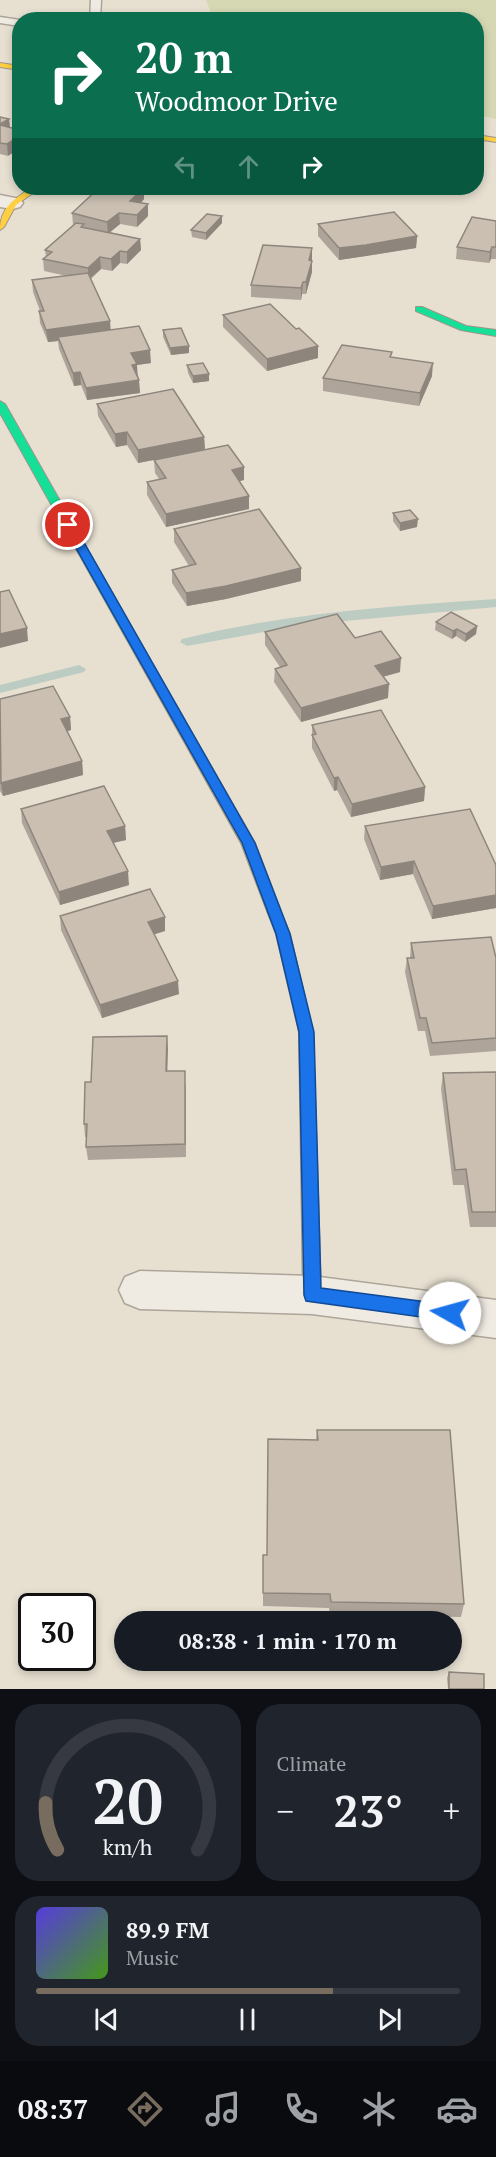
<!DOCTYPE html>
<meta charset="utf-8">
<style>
:root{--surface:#171b24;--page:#20242c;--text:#f1f3f6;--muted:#9ea1a6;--line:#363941;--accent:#786c5e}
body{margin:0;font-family:"PT Serif",serif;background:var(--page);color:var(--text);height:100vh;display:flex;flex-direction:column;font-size:22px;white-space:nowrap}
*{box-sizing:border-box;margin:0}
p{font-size:20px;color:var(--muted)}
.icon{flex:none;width:33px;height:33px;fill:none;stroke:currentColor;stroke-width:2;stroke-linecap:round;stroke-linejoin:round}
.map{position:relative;height:1689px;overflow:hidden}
.sheet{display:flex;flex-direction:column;gap:15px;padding:15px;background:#0d0f14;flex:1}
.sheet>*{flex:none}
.guide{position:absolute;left:12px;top:12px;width:472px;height:183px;border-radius:24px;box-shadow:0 3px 9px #0003;background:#0b6e4f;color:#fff;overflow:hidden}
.speed{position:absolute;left:18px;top:1593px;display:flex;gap:12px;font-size:30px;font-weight:700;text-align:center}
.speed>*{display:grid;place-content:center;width:78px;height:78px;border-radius:50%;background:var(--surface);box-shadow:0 3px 9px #0003;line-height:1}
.speed .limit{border:3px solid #111;border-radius:9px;background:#fff;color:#111}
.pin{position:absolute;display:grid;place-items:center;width:51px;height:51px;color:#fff;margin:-26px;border:3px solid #fff;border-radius:50%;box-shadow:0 2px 6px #0007}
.me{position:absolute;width:66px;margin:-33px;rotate:277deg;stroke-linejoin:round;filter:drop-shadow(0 0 4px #0008)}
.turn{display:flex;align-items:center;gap:21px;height:126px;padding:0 24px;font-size:27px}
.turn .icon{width:78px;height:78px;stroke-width:2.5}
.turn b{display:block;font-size:42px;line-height:51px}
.lanes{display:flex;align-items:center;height:57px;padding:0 24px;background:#0003;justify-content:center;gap:30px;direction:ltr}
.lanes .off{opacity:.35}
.big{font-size:45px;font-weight:700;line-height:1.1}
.sheet .card{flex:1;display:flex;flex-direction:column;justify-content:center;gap:9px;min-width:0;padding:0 21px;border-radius:24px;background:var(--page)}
.sheet .dial{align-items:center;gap:0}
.dial svg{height:156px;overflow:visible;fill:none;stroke:var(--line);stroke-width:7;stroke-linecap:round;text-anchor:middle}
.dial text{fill:var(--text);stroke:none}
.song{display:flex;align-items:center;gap:18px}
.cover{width:72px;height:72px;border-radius:9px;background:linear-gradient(135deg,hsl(250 70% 55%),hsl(100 70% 35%))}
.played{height:6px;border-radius:3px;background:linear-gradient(90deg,var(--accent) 70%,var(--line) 70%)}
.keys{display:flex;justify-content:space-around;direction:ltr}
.heat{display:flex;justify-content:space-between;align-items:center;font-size:33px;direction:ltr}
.sheet .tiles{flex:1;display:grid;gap:15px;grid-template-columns:1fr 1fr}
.card:last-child{grid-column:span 2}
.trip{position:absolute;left:114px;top:1611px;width:348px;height:60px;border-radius:30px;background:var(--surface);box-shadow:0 3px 9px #0003;font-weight:700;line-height:60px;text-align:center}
.dock{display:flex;height:96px;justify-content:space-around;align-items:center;background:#090b0e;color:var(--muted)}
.dock .icon{width:42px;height:42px}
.dock .selected{color:var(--accent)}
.dock b{font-size:27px;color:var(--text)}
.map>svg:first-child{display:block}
.green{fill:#d6d7b3}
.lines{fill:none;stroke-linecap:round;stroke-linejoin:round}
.stream{fill:#bcccc2;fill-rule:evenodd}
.lane-casing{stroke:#ada599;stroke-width:3}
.street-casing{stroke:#ada599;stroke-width:3}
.fast-casing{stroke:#9c958a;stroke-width:2}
.slow-casing{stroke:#9c958a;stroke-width:2}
.jam-casing{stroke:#9c958a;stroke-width:2}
.lane{fill:#efebe3;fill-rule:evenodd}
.street{fill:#efebe3;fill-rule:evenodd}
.fast{fill:#16e098;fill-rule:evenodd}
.slow{fill:#ffcf43;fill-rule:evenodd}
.jam{fill:#f24e42;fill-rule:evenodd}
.wall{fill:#afa499}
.shaded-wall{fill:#8e867d}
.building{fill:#cbbfb2;stroke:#8e867d;stroke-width:1.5}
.route{fill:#1a73e8;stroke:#114b97;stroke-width:1.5}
</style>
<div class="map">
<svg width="496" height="1689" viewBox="0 0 496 1689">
<rect width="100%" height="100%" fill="#e7e0d1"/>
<path class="green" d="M206,0H496V119L477,115V20L213,19Z"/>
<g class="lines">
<g class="stream">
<path d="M496,599V607L302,625L187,646L180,642L182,639C285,613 391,606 496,599Z"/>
<path d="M79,665L86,669L84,672L0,693V685Z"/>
</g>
<defs>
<g id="lane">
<path d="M91,0H101L100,20H90Z"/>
<path d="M0,17L20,20V26L0,23Z"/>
</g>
<g id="street">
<path d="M0,195L20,199L23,203L20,207L13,209L0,207Z"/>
<path d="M140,1271L312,1276L496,1300V1338L312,1314L140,1309L125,1303L119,1290L125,1277Z"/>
</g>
<g id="fast">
<path d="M416,307H422L466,326L496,330V336L461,330L416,311Z"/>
<path d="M0,401L5,404L152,663L150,666H142L140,663L0,413Z"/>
</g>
<g id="slow">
<path d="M0,63L20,66V70L0,67Z"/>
<path d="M477,135L496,138V142L477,139Z"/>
<path d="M31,188H40L16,205L4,227L0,230C0,208 14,199 31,188Z"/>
<path d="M146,659L152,663L255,843L281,911L279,915H269L267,911L241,843L140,663Z"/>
<path d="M309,1153L315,1155L317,1160L321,1295L318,1300L312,1303L306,1300L303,1295L301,1160L303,1155Z"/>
</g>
<path id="jam" d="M274,906L279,907L290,934L313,1032L317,1160L315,1165L309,1167L303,1165L301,1160L299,1032L276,934L267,911L269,907Z"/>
</defs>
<use href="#lane" class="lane-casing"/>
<use href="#street" class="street-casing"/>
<use href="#fast" class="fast-casing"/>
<use href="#slow" class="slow-casing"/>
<use href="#jam" class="jam-casing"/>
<use href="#lane" class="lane"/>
<use href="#street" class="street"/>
<use href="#fast" class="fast"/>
<use href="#slow" class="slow"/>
<use href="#jam" class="jam"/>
</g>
<g class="wall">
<path d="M20,104V118L17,117L16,106Z"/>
<path d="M0,117L9,119L10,128L8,156L0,154Z"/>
<path d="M144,188V199L141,203L148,216L137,227L120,224L110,232L140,239L141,250L127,264L120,263L112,271L101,269L91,279L111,330L151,363L137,365L140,393L87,400L81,385L74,386L59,349L58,341L48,342L40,323L39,311H40L33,292L32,280L67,276L44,271L43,259L46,257L45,250L73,225L72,213Z"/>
<path d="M496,221V259H491L489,263L456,259L457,247Z"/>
<path d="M222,223L206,240L192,237L191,230Z"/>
<path d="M318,224L417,236L416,248L366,256L339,260L318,236Z"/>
<path d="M312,248V272L306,294H302L301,300L251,297V285Z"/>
<path d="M223,315L318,358L267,371L223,327Z"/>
<path d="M163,330L189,346V353L171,355L163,337Z"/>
<path d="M392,357L432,376L419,406L323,391V378Z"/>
<path d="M187,365L209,374V381L193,383L188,373Z"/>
<path d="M97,404L204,437L205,450L138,463L127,445L116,447L98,416Z"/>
<path d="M154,460L244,480L239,481L249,509L166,527L147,495V482L159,479L155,473Z"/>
<path d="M393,513L417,527L400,531L393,521Z"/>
<path d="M174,529L301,568V581L226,599L187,606L172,583V570L189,566L174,542Z"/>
<path d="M436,622L477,626L476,634L465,642L456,636L452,639L435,630Z"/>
<path d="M265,632L355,638L400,672L383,677L388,698L301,722L274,682L275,669L280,667L265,645Z"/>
<path d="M0,699L70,717L71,730L67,731L82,761L83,775L3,796L0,791Z"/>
<path d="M312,725L425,787L424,801L351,817L337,790L334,791L312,748Z"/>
<path d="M21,809L125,826L126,840L113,843L129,885L60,905L22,823Z"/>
<path d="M365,826L496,865V908L432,919L413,874L380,880L364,839Z"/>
<path d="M60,916L165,917V931L154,934L179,994L102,1018L61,930Z"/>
<path d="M411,943L496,958V1051L430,1056L425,1031H418L405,972L407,958H410Z"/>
<path d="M167,1036V1071L186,1084V1157L88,1160L86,1147L87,1137H85L84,1124L91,1082Z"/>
<path d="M496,1072V1227H470L464,1185H453L441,1089L443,1073Z"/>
<path d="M317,1430L464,1604L461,1617L330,1615L329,1608L263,1606V1555H267L316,1440Z"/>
<path d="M449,1672L484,1689H448L447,1678Z"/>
</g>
<g class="shaded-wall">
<path d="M9,119L10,130L0,136V124Z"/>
<path d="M20,136V148L8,156L7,144Z"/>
<path d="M144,188V199L131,213L130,201Z"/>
<path d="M148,204V216L137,227V215Z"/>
<path d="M119,213L120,224L108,234L107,222Z"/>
<path d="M222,216V223L206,240V233Z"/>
<path d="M417,236L416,248L366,256L339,260V248Z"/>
<path d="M140,239L141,250L127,264V252Z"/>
<path d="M492,247L491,259L489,263L490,252Z"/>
<path d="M312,248V260L308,272L309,260Z"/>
<path d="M120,251V263L112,271L111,259Z"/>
<path d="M100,257L101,269L88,280V268Z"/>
<path d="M312,261V272L306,294V282Z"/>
<path d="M303,282L302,294L301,300V288Z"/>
<path d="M110,321L111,334L58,337V341L48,342L46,330Z"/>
<path d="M189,346V353L171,355L170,348Z"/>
<path d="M318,346V358L267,371V359Z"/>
<path d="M150,350L151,363L137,365V377L133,378L131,353Z"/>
<path d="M433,363L432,376L419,406L420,393Z"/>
<path d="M80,372L81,385L74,386L73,373Z"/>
<path d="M209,374V381L193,383V376Z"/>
<path d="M139,380L140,393L87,400L86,388Z"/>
<path d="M127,432V445L116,447L115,434Z"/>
<path d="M204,437L205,450L138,463V450Z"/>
<path d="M244,467V480L232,483V470Z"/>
<path d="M249,496V509L166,527V514Z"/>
<path d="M418,519L417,527L400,531V523Z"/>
<path d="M301,568V581L226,599L187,606L186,593Z"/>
<path d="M477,626L476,634L465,642L466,634Z"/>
<path d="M27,628L28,641L0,648V634Z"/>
<path d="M457,629L456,636L452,639L453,631Z"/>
<path d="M401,658L400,672L374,679L375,666Z"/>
<path d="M389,684L388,698L301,722V708Z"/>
<path d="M70,717L71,730L62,733L61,719Z"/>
<path d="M82,761L83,775L3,796L1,783Z"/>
<path d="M338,777L337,790L334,791V778Z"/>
<path d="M425,787L424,801L351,817L352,804Z"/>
<path d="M125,826L126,840L108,844L107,831Z"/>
<path d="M414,861L413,874L380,880L381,867Z"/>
<path d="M128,871L129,885L60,905L59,892Z"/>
<path d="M496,895V908L432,919L433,906Z"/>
<path d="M165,917V931L149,936L148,922Z"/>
<path d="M178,981L179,994L102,1018L100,1005Z"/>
<path d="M167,1036L168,1049L167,1084L166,1071Z"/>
</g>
<g class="building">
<path d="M0,117L9,119L0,124Z"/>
<path d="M0,125L20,130V136L7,144L0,143Z"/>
<path d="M99,188H144L130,201L148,204L137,215L119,213L107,222L72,213Z"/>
<path d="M394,212L417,236L366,245L339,248L318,224Z"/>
<path d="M207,214L222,216L206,233L191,230Z"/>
<path d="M472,217L496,221V247H492L490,252L457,247Z"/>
<path d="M76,223L84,224L81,227L140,239L127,252L120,251L111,259L100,257L88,268L43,259L52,252L45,250Z"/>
<path d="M263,245L312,248L309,260L312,261L306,282H303L301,288L251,285Z"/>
<path d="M88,273L110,321L46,330L39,311H44L32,280Z"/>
<path d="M270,304L296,329L299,328L318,346L267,359L223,315Z"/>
<path d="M139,326L150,350L131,353L137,364L132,365L139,380L86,388L80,372L73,373L58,337Z"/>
<path d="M181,328L189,346L170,348L163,330Z"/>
<path d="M342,345L392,352L390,357L433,363L420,393L323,378Z"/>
<path d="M203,363L209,374L193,376L187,365Z"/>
<path d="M173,389L204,437L138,450L127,432L115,434L97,404Z"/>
<path d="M228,445L244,467L232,470L249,496L166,514L147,482L166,478L154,460Z"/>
<path d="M259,509L301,568L226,586L186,593L172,570L196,564L174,529Z"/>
<path d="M410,510L418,519L400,523L393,513Z"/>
<path d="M9,590L27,628L0,634V592Z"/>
<path d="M451,612L477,626L466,634L457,629L453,631L436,622Z"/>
<path d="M337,614L355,638L381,631L401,658L375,666L389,684L301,708L275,669L287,665L265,632Z"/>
<path d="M53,686L70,717L61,719L82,761L1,783L0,699Z"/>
<path d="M381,710L425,787L352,804L338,777L334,778L312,735L316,734L312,725Z"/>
<path d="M104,786L125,826L107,831L128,871L59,892L21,809Z"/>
<path d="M470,809L496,865V895L433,906L414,861L381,867L365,826Z"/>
<path d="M150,889L165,917L148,922L178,981L100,1005L60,916Z"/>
<path d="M491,937L496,958V1038L432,1043L426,1018H420L407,958H414L411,943Z"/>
<path d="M167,1036L166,1071H185V1144L86,1147L87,1124H84L85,1082H91L93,1037Z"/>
<path d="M496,1072V1212H472L466,1169L455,1170L443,1073Z"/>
<path d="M317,1430H450L464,1604L331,1602L330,1594L263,1593V1555H267L268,1439L318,1440Z"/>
<path d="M449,1672L484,1674V1689H449Z"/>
</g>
<path class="route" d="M64,522H72L74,525L255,843L290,934L314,1032L321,1288L450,1305L456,1308L459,1313L456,1319L450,1321L306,1301L304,1295L299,1032L276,934L242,843L63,525Z"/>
</svg>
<div class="speed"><div class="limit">30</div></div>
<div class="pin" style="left:68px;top:525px;background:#d93025"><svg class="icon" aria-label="arrive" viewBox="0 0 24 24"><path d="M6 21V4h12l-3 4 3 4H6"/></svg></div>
<svg class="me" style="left:450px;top:1313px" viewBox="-20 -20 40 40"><circle r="19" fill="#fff"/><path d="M0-13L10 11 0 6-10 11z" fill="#1a73e8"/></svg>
<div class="trip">08:38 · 1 min · 170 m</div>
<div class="guide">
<div class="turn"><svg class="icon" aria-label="right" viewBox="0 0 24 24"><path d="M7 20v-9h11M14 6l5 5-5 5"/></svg><div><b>20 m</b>Woodmoor Drive</div></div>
<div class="lanes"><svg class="icon off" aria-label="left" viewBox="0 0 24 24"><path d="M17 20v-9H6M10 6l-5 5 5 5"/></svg><svg class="icon off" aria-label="ahead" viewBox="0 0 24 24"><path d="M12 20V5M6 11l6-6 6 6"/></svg><svg class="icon" aria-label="right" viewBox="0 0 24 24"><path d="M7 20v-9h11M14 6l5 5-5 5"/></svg></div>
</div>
</div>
<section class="sheet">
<div class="tiles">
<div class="card dial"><svg viewBox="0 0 100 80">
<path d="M14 69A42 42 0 1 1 86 69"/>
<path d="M14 69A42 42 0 0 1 8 45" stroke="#786c5e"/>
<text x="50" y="56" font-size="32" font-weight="700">20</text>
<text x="50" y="72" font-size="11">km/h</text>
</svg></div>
<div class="card"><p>Climate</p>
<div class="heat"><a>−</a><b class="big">23°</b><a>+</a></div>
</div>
<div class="card">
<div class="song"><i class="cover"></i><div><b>89.9 FM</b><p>Music</p></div></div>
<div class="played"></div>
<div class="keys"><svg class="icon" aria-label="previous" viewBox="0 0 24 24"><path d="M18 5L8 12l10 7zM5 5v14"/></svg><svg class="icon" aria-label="pause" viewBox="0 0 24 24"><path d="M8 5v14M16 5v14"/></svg><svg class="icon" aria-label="next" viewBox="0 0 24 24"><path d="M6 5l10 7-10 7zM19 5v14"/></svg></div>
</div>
</div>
</section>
<nav class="dock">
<b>08:37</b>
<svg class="icon selected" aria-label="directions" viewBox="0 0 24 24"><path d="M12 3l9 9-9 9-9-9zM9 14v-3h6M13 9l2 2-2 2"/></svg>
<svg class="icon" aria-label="music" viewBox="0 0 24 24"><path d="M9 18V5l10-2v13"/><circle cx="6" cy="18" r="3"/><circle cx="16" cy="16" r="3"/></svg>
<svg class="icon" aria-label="phone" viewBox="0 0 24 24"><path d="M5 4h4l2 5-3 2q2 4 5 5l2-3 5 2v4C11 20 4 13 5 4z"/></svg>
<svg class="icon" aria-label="climate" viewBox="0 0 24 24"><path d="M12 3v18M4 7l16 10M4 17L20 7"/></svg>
<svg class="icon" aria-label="car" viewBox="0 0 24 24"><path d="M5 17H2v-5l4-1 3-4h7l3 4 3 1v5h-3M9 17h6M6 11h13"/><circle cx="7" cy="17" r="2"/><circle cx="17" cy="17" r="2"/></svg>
</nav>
